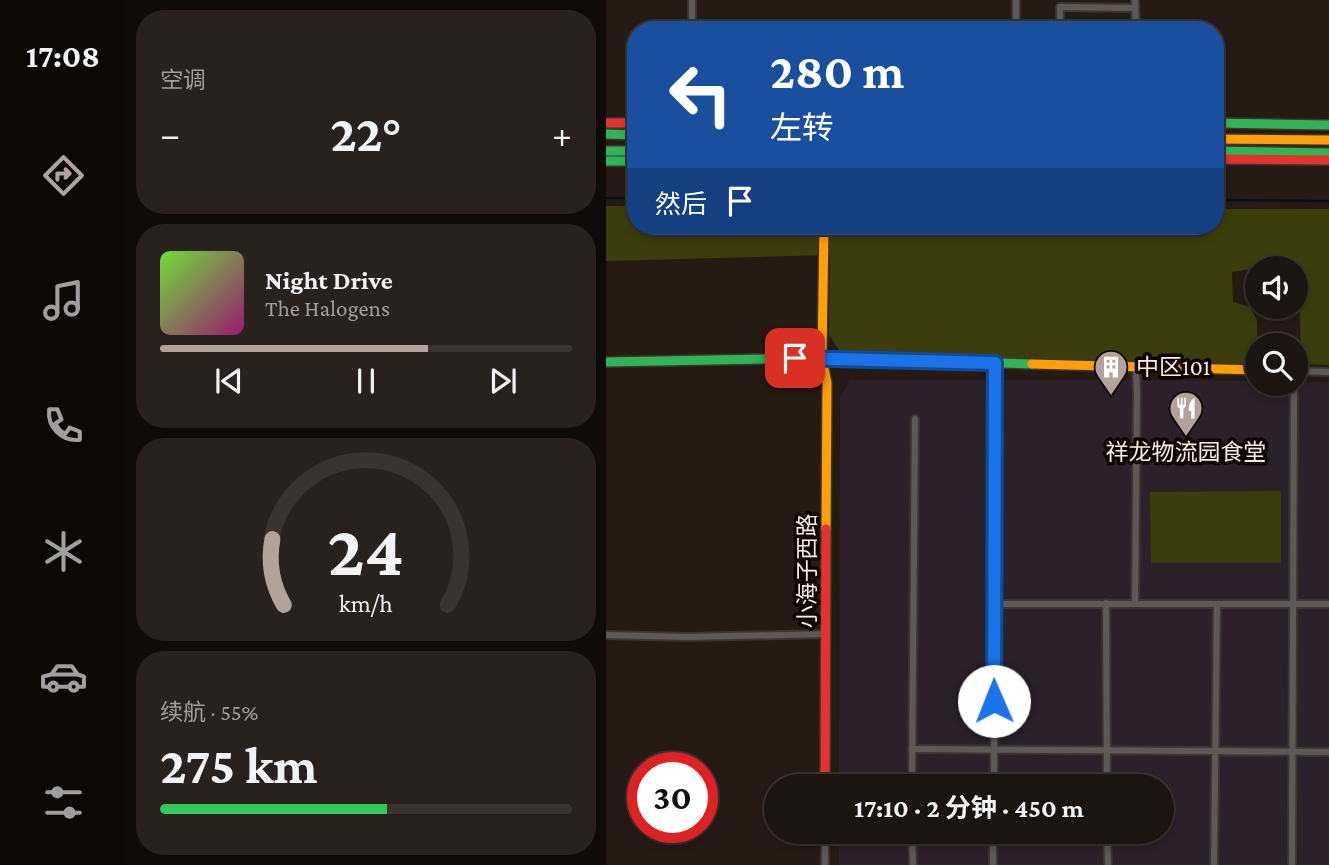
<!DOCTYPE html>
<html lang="zh">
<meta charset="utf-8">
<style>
:root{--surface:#1c1410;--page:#29211e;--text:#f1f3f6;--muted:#a09e9f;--line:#3a3330;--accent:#b1a29c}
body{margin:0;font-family:"Crimson Pro","Noto Sans SC",serif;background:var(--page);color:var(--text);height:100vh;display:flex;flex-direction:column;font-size:26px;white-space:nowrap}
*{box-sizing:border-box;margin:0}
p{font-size:23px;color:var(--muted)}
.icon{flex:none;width:38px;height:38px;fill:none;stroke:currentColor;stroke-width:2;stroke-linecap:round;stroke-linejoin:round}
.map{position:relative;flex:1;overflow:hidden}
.details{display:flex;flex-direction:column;gap:10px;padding:10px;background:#0f0b09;width:480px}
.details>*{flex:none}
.top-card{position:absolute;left:21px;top:21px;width:597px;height:214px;border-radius:28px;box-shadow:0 4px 10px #0003,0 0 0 2px var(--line);background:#1a4fa0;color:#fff;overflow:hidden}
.controls{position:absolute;left:639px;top:256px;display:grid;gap:14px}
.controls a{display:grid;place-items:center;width:63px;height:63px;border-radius:50%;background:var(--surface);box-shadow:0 4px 10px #0003,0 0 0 2px var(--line);font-size:35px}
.speed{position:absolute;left:21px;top:752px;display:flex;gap:14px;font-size:35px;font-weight:700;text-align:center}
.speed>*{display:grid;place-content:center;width:91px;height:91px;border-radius:50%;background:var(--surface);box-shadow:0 4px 10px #0003,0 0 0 2px var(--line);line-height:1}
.speed .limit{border:10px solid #d22;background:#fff;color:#111}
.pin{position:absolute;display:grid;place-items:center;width:60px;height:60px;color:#fff;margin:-30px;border-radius:14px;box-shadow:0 4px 10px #0006}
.me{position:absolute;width:77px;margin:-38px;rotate:359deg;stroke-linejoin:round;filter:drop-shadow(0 0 5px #0008)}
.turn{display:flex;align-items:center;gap:24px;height:147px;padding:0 28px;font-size:32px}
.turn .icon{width:91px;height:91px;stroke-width:2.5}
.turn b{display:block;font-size:49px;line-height:60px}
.then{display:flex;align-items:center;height:66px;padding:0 28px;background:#0003;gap:14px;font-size:26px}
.big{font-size:52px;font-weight:700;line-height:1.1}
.details .tile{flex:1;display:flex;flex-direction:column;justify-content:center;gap:10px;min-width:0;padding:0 24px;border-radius:28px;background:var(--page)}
.details .dial{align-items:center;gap:0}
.dial svg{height:182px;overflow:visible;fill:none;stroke:var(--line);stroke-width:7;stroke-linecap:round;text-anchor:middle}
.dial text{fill:var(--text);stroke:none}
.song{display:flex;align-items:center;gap:21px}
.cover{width:84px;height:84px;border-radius:10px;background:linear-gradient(135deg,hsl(100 70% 55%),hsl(320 70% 35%))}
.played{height:7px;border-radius:4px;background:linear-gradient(90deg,var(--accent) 65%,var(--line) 65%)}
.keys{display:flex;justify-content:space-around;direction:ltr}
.heat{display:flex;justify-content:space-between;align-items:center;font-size:38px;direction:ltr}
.charge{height:10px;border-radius:5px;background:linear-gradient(90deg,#34c759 55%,var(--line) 0)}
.trip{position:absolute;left:158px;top:774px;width:410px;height:70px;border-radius:35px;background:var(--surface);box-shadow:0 4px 10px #0003,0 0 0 2px var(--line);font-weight:700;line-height:70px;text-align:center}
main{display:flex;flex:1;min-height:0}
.dock{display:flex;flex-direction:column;width:126px;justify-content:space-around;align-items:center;background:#0b0806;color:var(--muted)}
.dock .icon{width:49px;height:49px}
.dock .selected{color:var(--accent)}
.dock b{font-size:32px;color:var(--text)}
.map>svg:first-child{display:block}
.commercial{fill:#2c202b}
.green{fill:#3c3d0d}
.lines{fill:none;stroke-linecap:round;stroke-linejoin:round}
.stream{stroke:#03111e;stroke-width:2.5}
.street-casing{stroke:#3e3430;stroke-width:10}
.fast-casing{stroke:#3e3430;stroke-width:12}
.slow-casing{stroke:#3e3430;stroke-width:12}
.jam-casing{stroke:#3e3430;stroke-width:12}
.street{stroke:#5e5958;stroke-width:6}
.fast{stroke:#30b455;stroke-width:9}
.slow{stroke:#ff9f0a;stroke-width:9}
.jam{stroke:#e5322d;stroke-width:9}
.route-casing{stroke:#114b97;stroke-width:18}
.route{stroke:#1a73e8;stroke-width:12}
.labels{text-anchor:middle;stroke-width:7;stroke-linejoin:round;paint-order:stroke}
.poi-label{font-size:23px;fill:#fcebe4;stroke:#0f0603;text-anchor:start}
.street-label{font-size:23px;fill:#fcebe4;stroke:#0f0603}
</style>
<main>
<nav class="dock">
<b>17:08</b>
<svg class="icon selected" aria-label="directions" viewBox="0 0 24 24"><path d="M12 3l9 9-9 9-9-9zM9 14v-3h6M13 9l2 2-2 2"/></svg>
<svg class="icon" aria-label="music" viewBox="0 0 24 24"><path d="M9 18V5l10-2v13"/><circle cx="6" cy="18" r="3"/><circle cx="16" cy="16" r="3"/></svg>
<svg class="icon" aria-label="phone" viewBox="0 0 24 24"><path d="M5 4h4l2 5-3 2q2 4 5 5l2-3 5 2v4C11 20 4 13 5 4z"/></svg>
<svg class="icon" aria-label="climate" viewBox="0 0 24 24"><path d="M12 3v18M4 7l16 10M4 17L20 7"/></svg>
<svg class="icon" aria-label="car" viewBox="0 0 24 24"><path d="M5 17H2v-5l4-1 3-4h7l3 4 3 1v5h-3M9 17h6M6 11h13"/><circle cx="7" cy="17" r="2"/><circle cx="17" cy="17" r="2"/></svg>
<svg class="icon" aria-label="filters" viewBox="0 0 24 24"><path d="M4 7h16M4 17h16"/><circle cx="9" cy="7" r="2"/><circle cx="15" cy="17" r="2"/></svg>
</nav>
<section class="details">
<div class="tile"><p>空调</p>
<div class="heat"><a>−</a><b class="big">22°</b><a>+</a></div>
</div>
<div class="tile">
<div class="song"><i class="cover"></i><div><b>Night Drive</b><p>The Halogens</p></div></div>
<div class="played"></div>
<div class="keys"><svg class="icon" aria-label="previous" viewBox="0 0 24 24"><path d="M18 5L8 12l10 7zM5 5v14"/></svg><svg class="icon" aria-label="pause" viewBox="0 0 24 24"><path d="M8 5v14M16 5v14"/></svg><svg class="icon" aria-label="next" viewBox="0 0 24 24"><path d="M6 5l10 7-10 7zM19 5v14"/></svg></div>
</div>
<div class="tile dial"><svg viewBox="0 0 100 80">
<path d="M14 69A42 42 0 1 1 86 69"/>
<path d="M14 69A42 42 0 0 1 9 40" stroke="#b1a29c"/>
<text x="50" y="56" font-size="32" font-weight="700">24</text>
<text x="50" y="72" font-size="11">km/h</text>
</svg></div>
<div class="tile"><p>续航 · 55%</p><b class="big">275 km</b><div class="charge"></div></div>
</section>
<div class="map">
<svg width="724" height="865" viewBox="0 0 724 865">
<rect width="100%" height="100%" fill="#261a15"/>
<path class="commercial" d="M244,380H540L651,381V383L723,382V865H233V831H555V786H233L234,398Z"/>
<g class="green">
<path d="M0,206H30V226H609V209H723V365L695,364L693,262L626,272L627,302L644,307L651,320V366L246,355L233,350L223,335L224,255L0,261Z"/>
<path d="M675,491V563H545L544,492Z"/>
</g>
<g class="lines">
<g class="stream">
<path d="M0,198H30"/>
<path d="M609,200L724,201"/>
</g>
<defs>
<g id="street">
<path d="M529,0L530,30"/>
<path d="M86,30V0"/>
<path d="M410,30V0"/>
<path d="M454,30V7L529,8"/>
<path d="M690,371L724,372"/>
<path d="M500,603L501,786"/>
<path d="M387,604H724"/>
<path d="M529,604L531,392L530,368"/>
<path d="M0,635L82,637L220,634"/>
<path d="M306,749L724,752"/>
<path d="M306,786L309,419"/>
<path d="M388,786L389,363"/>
<path d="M306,831L307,865"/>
<path d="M501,831L502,865"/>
<path d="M219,865V831"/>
<path d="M387,865V831"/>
<path d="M608,865L611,604"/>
<path d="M686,865L688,383"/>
</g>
<g id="fast">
<path d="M609,123L724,125"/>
<path d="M0,134L30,135"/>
<path d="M0,151H30"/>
<path d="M609,151L724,153"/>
<path d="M0,161H30"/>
<path d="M0,362L216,358L426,364"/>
</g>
<g id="slow">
<path d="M609,139L724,140"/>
<path d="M218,226L216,358L221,383L220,529"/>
<path d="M426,364L651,370"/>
</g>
<g id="jam">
<path d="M0,123H30"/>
<path d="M609,159L724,160"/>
<path d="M219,786L220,529"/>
</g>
</defs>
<use href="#street" class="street-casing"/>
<use href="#fast" class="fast-casing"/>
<use href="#slow" class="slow-casing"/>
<use href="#jam" class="jam-casing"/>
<use href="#street" class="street"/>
<use href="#fast" class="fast"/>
<use href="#slow" class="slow"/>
<use href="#jam" class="jam"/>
</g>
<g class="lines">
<defs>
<path id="route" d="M189,358L389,363L388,701"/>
</defs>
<use href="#route" class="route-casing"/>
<use href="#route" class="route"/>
</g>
<defs>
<symbol id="building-pin" viewBox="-11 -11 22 30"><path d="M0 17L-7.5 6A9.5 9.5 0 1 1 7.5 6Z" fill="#b1a29c" stroke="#0f0603"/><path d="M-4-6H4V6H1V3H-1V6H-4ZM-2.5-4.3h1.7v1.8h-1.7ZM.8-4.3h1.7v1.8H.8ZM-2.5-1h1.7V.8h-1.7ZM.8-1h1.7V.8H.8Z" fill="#fff"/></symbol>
<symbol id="restaurant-pin" viewBox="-11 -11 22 30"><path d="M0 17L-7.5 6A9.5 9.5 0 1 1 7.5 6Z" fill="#b1a29c" stroke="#0f0603"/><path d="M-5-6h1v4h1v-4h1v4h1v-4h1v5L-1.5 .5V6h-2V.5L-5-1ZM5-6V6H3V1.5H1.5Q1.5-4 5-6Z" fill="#fff"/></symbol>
</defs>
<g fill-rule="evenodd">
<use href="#building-pin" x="486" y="348" width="38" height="52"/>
<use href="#restaurant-pin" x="561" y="389" width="38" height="52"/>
</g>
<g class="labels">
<g class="poi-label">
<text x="530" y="375">中区101</text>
<text x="580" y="460" text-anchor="middle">祥龙物流园食堂</text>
</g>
<g class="street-label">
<text transform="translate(201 571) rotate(-90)" y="8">小海子西路</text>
</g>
</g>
</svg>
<div class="controls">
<a><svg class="icon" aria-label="sound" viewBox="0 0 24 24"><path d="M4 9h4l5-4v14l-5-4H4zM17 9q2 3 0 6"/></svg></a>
<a><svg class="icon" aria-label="search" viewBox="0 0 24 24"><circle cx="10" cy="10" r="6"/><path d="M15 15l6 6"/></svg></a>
</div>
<div class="speed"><div class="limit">30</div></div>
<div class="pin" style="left:189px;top:358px;background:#d93025"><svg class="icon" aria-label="arrive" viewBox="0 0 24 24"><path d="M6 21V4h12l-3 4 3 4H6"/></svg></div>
<svg class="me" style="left:388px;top:701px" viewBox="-20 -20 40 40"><circle r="19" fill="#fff"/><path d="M0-13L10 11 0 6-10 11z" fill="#1a73e8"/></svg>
<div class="trip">17:10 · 2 分钟 · 450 m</div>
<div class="top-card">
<div class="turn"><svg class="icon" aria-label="left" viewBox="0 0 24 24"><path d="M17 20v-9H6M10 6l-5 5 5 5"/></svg><div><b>280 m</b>左转</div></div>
<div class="then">然后<svg class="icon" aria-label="arrive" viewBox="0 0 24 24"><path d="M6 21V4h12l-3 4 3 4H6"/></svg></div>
</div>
</div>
</main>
